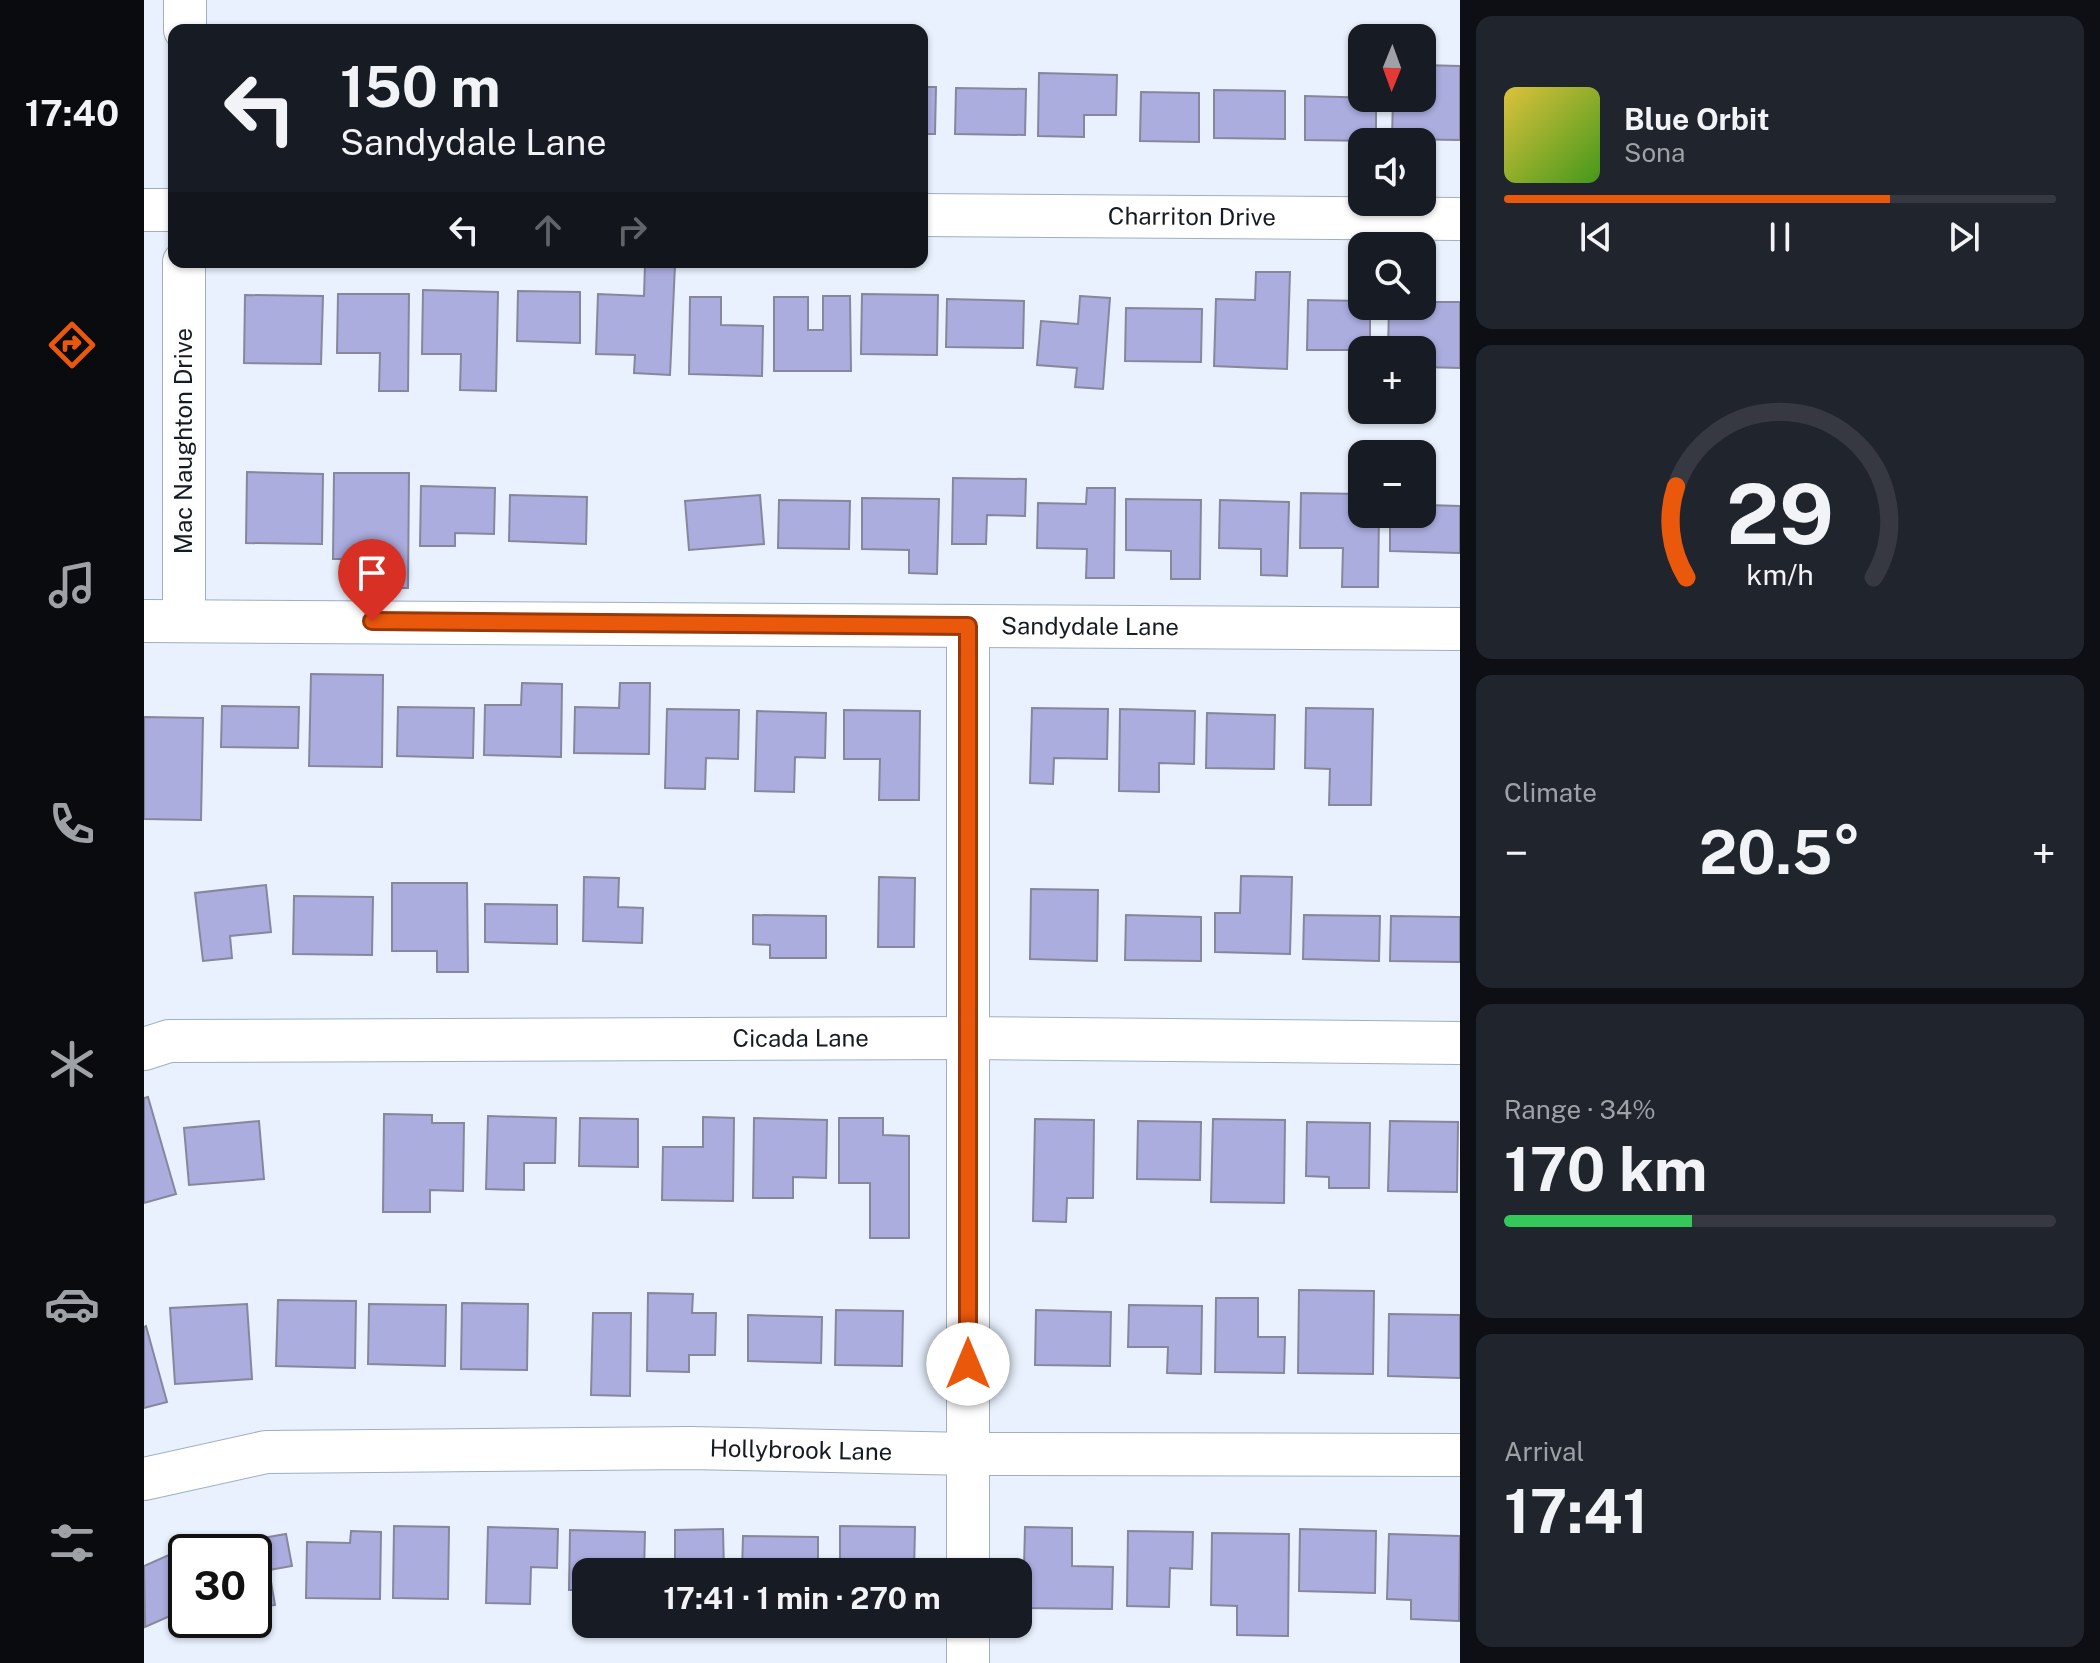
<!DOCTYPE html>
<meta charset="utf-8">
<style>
:root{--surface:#171b24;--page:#20242c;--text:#f1f3f6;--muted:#9ea1a6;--line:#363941;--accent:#ea580c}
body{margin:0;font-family:"Public Sans",sans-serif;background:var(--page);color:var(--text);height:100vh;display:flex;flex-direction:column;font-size:30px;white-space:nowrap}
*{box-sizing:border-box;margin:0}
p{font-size:26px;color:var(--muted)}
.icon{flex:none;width:44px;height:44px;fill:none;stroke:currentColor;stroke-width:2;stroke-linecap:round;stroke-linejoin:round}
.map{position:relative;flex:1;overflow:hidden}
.panel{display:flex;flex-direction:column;gap:16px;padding:16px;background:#0d0f14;width:640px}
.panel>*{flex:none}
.hud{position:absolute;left:24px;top:24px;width:760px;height:244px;border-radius:16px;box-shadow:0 2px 6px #0004;background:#171b24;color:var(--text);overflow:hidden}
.needle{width:52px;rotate:181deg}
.fabs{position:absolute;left:1204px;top:24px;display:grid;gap:16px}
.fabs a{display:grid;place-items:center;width:88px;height:88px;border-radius:16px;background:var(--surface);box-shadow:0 2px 6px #0004;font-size:40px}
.speed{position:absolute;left:24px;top:1534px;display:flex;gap:16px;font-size:40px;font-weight:700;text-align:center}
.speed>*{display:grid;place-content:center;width:104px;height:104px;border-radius:50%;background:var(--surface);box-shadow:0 2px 6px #0004;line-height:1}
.speed .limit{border:4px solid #111;border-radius:12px;background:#fff;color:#111}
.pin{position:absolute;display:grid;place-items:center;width:68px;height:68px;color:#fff;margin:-82px -34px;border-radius:50% 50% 50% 0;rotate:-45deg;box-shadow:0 0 8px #0007}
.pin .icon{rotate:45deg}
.me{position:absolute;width:88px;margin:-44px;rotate:0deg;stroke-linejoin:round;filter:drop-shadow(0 0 6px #0008)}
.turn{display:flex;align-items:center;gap:28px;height:168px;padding:0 40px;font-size:36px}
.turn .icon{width:104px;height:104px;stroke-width:2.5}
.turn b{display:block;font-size:56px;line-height:68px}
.lanes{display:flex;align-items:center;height:76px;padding:0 40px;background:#0003;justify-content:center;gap:40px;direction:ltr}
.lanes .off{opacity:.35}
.big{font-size:60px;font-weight:700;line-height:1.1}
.panel .tile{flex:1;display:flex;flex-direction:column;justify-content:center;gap:12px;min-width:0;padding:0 28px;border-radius:16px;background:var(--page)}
.panel .dial{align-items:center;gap:0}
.dial svg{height:208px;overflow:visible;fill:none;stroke:var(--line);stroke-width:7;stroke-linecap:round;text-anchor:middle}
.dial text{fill:var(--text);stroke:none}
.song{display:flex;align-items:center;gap:24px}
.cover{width:96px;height:96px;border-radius:12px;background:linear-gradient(135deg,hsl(50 70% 55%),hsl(100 70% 35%))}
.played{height:8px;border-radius:4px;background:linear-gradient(90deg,var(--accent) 70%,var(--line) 70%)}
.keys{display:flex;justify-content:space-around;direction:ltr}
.heat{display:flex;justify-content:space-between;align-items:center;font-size:44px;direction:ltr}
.charge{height:12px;border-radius:6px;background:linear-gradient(90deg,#34c759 34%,var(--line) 0)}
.trip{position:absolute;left:428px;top:1558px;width:460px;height:80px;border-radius:16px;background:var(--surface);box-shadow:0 2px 6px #0004;font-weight:700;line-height:80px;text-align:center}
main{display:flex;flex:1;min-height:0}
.tabs{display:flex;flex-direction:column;width:144px;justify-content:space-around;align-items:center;background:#090b0e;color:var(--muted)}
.tabs .icon{width:56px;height:56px}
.tabs .current{color:var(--accent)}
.tabs b{font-size:36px;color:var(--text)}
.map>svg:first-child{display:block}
.building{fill:#acaddf;stroke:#86879c;stroke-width:2}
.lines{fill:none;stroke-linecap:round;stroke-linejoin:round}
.minor-casing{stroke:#9faec1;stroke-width:44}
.minor{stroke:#fff;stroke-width:42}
.route-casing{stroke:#983908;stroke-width:20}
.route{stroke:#ea580c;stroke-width:14}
.labels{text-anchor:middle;stroke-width:8;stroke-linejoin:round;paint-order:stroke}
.street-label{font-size:24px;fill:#151b22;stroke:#fdfdfd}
</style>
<main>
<nav class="tabs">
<b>17:40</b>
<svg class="icon current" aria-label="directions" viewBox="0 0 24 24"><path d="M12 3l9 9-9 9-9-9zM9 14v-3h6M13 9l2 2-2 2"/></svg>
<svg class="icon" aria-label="music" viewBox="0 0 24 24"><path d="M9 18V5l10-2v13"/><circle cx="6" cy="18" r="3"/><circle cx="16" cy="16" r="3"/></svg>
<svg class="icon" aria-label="phone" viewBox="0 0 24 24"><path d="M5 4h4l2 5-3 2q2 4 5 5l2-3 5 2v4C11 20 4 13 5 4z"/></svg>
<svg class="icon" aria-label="climate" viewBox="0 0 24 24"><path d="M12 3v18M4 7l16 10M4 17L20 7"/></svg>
<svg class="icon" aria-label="car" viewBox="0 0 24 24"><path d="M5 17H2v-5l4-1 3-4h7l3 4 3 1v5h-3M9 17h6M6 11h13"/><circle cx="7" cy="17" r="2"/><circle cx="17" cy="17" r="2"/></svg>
<svg class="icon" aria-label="filters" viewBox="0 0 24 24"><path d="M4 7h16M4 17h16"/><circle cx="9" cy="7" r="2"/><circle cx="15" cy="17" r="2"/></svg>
</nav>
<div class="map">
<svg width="1316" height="1663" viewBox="0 0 1316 1663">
<rect width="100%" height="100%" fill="#e8f1fd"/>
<g class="building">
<path d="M1278,65L1316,66V140L1248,139L1249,98H1278Z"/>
<path d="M895,73L973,75L972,115H940V137L894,136Z"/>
<path d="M778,87H792L791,134H778Z"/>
<path d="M812,88L882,89L881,135L811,134Z"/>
<path d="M1070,90L1141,91V139L1070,138Z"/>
<path d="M997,92L1055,93V142L996,141Z"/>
<path d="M1161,96L1232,98V141L1161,140Z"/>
<path d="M501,264L531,265L526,375L490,373L491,355L452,354L454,294L500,296Z"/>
<path d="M1112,272H1146L1143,369L1070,366L1072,299L1111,300Z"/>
<path d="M279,290L354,292L352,391L316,390L317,354H278Z"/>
<path d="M374,291L436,292V343L373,341Z"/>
<path d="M194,294H265L264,391H235L236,353H193Z"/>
<path d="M718,294L794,295L793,355L717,354Z"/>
<path d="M101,295L179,296L177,364L100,363Z"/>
<path d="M679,296H706L707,371H630V297H664V330H679Z"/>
<path d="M936,296L966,298L959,389L931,387L933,368L893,365L897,321L934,324Z"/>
<path d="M546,297H577V325L619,326L618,376L545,374Z"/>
<path d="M803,299L880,301L879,348L802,347Z"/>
<path d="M1164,300L1218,301V306H1226V350H1163Z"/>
<path d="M1278,302H1316V368L1278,367V350H1244L1245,306H1278Z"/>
<path d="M982,308L1058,309L1057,362L981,361Z"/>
<path d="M103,472L179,474L178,544L102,543Z"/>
<path d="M190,473H265L264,588H236V559H189Z"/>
<path d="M809,478L882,479L881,516L843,515L842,544H808Z"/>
<path d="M1278,479H1283V505L1316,506V553L1246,551V514H1278Z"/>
<path d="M277,486L351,488L350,534L311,533V546H276Z"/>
<path d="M943,488H971L970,578H942L943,549L893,548L894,503L942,504Z"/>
<path d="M1157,493L1218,494V514H1235L1234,587H1198L1199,548H1156Z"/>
<path d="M366,495L443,497L442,544L365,541Z"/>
<path d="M616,495L620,544L545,550L541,501Z"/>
<path d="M718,498L795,499L793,574L765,573V550L718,549Z"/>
<path d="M982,499L1057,500L1056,579H1027V551L982,550Z"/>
<path d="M635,500L706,501L705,549L634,548Z"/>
<path d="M1076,500L1145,502L1143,576L1117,575V549L1075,548Z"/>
<path d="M167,674L239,675L238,767L165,766Z"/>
<path d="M378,683L418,684L417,757L340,755L341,705H377Z"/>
<path d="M476,683H506L505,754L430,753L431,707L475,708Z"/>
<path d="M78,706L155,707L154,748L77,747Z"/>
<path d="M254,707L330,708L329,758L253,756Z"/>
<path d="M888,708L964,709L963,759L910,758L909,784L886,783Z"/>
<path d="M1162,708L1229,709L1227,805H1185L1186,769L1161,768Z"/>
<path d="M523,709L595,710L594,759L562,758L561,789L521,788Z"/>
<path d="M976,709L1051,711L1050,764L1015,763V792L975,791Z"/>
<path d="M700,710L776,711L775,800H735L736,759H700Z"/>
<path d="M613,711L682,713L681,758L651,757L650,792L611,791Z"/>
<path d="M1063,713L1131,715L1130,769L1062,768Z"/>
<path d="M0,717L59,718L57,820L0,819Z"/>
<path d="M1097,876L1148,877L1146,954L1071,952V913H1096Z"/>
<path d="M440,877L475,878L474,907L499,908L498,943L439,941Z"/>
<path d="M735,877L771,878L770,947H734Z"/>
<path d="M248,883H323L324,972H293V951H248Z"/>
<path d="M122,885L127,932L86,936L88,958L59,961L51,893Z"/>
<path d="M887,889L954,890L953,961L886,959Z"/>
<path d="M150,896L229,897L228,955L149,954Z"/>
<path d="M341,904L413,905V944L341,942Z"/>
<path d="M609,915L682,916V958H626V945L609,944Z"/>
<path d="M982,915L1057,917V961L981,960Z"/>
<path d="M1160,915L1236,916L1235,961L1159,959Z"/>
<path d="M1247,916L1316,917V962L1246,961Z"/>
<path d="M4,1097L32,1194L0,1203V1098Z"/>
<path d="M240,1114L288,1115V1123H320L319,1191L286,1190V1212H239Z"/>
<path d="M344,1116L412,1118L411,1163H380V1190L342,1189Z"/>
<path d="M559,1117L590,1118L589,1201L518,1200L519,1147H559Z"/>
<path d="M436,1118L494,1119V1167L435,1166Z"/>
<path d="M610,1118L683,1120L682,1178L649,1177V1198H609Z"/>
<path d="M695,1118H739V1135L765,1136V1238H726V1183H695Z"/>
<path d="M891,1119L950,1120L949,1198H923L922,1222L889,1221Z"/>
<path d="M1069,1119L1141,1120L1140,1203L1067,1202Z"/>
<path d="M115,1121L120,1179L45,1185L40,1128Z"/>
<path d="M994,1121L1057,1122L1056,1180L993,1179Z"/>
<path d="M1246,1121L1314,1122L1313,1192L1244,1191Z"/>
<path d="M1163,1122L1226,1123L1225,1188H1185V1177L1162,1176Z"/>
<path d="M1155,1290L1230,1291L1229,1374L1154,1373Z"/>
<path d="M504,1293L549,1294L548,1313H572L571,1355H545V1372L503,1371Z"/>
<path d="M1072,1298H1114V1337H1141L1140,1373L1071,1372Z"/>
<path d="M134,1300L212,1301L211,1368L132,1366Z"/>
<path d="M318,1303L384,1304L383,1370L317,1369Z"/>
<path d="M103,1304L108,1379L31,1384L26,1308Z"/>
<path d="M225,1304L302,1305L301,1366L224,1364Z"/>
<path d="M985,1305L1058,1306L1057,1374L1023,1373L1024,1347H984Z"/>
<path d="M692,1310L759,1311L758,1366L691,1365Z"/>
<path d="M892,1310L967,1312L966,1366L891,1365Z"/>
<path d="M449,1313H487L486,1396L447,1395Z"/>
<path d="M1245,1314L1316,1315V1378L1244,1376Z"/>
<path d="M604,1315L678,1317L677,1363L604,1361Z"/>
<path d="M2,1326L23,1402L0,1408V1327Z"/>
<path d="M250,1526L305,1527L304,1599L249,1598Z"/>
<path d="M696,1526L771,1527L770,1572H696Z"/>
<path d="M344,1527L414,1529L413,1568L387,1567L386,1604L342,1603Z"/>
<path d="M881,1527L928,1528V1566L969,1567L968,1609L879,1608Z"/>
<path d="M579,1529L580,1572H531V1530Z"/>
<path d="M1156,1529L1232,1531L1231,1593L1155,1591Z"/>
<path d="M426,1530L501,1532L500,1572H442V1590H425Z"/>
<path d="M207,1531L237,1532L236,1599L162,1598L163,1542L206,1543Z"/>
<path d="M984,1531L1049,1532L1048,1569L1026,1568L1025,1607L983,1606Z"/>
<path d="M1068,1533L1145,1534L1144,1636L1093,1635V1606L1067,1605Z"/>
<path d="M142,1534L148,1566L125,1570L131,1605L110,1608V1552H72L71,1546Z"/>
<path d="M1245,1534L1316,1536L1315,1621L1267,1619V1600L1243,1599Z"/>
<path d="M599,1536L674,1537V1572H598Z"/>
<path d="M45,1546L48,1552H42V1609L1,1627L0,1566Z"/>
</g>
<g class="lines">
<defs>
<g id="minor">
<path d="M41,30V0"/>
<path d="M0,210H30"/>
<path id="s1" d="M778,215L1316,219"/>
<path d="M40,620V262"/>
<path id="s2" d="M0,621L1316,629"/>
<path id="s3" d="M0,1049L25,1041L823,1038L1316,1043"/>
<path id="s4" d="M0,1479L122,1452L545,1448L824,1454L1316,1455"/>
<path d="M824,1572V626"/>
<path d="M824,1624V1663"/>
</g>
</defs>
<use href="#minor" class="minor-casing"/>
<use href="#minor" class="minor"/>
</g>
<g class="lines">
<defs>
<path id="route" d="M228,621L824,626V1364"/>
</defs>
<use href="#route" class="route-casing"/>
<use href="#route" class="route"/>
</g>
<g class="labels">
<g class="street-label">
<text dy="8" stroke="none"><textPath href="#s1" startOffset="270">Charriton Drive</textPath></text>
<text transform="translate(40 441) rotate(-90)" y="8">Mac Naughton Drive</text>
<text dy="8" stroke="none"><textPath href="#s2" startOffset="946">Sandydale Lane</textPath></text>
<text dy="8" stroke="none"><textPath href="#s3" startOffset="658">Cicada Lane</textPath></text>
<text dy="8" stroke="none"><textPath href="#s4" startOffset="660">Hollybrook Lane</textPath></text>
</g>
</g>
</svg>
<div class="fabs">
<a><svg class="needle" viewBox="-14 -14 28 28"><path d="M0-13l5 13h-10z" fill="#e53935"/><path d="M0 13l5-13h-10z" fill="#9ea1a6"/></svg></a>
<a><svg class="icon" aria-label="sound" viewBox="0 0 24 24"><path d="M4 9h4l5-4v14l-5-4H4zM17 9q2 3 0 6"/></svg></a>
<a><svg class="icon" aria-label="search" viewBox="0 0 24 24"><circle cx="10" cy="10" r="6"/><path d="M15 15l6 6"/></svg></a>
<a>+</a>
<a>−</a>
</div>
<div class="speed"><div class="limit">30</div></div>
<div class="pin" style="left:228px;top:621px;background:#d93025"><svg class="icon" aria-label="arrive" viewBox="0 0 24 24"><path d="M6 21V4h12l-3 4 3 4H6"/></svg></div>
<svg class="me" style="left:824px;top:1364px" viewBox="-20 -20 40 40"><circle r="19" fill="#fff"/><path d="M0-13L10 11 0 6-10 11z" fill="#ea580c"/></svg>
<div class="trip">17:41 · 1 min · 270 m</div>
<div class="hud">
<div class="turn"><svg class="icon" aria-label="left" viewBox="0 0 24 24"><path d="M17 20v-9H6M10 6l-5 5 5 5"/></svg><div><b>150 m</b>Sandydale Lane</div></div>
<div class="lanes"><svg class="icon" aria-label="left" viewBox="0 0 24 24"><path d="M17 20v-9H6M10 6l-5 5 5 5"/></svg><svg class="icon off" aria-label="ahead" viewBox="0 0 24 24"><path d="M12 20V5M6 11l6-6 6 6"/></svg><svg class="icon off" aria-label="right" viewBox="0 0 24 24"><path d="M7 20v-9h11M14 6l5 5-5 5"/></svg></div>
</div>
</div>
<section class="panel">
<div class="tile">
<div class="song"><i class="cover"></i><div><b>Blue Orbit</b><p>Sona</p></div></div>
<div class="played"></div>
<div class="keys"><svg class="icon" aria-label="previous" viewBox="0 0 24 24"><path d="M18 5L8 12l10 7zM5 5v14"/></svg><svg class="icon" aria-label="pause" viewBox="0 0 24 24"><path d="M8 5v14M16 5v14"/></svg><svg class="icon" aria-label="next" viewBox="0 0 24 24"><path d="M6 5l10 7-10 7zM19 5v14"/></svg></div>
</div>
<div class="tile dial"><svg viewBox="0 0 100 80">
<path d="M14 69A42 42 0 1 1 86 69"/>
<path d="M14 69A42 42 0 0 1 10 34" stroke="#ea580c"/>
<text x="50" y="56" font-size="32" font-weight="700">29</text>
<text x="50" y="72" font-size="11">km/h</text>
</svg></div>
<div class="tile"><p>Climate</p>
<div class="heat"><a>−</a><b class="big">20.5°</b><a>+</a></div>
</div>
<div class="tile"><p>Range · 34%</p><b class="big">170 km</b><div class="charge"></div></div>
<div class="tile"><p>Arrival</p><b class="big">17:41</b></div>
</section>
</main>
